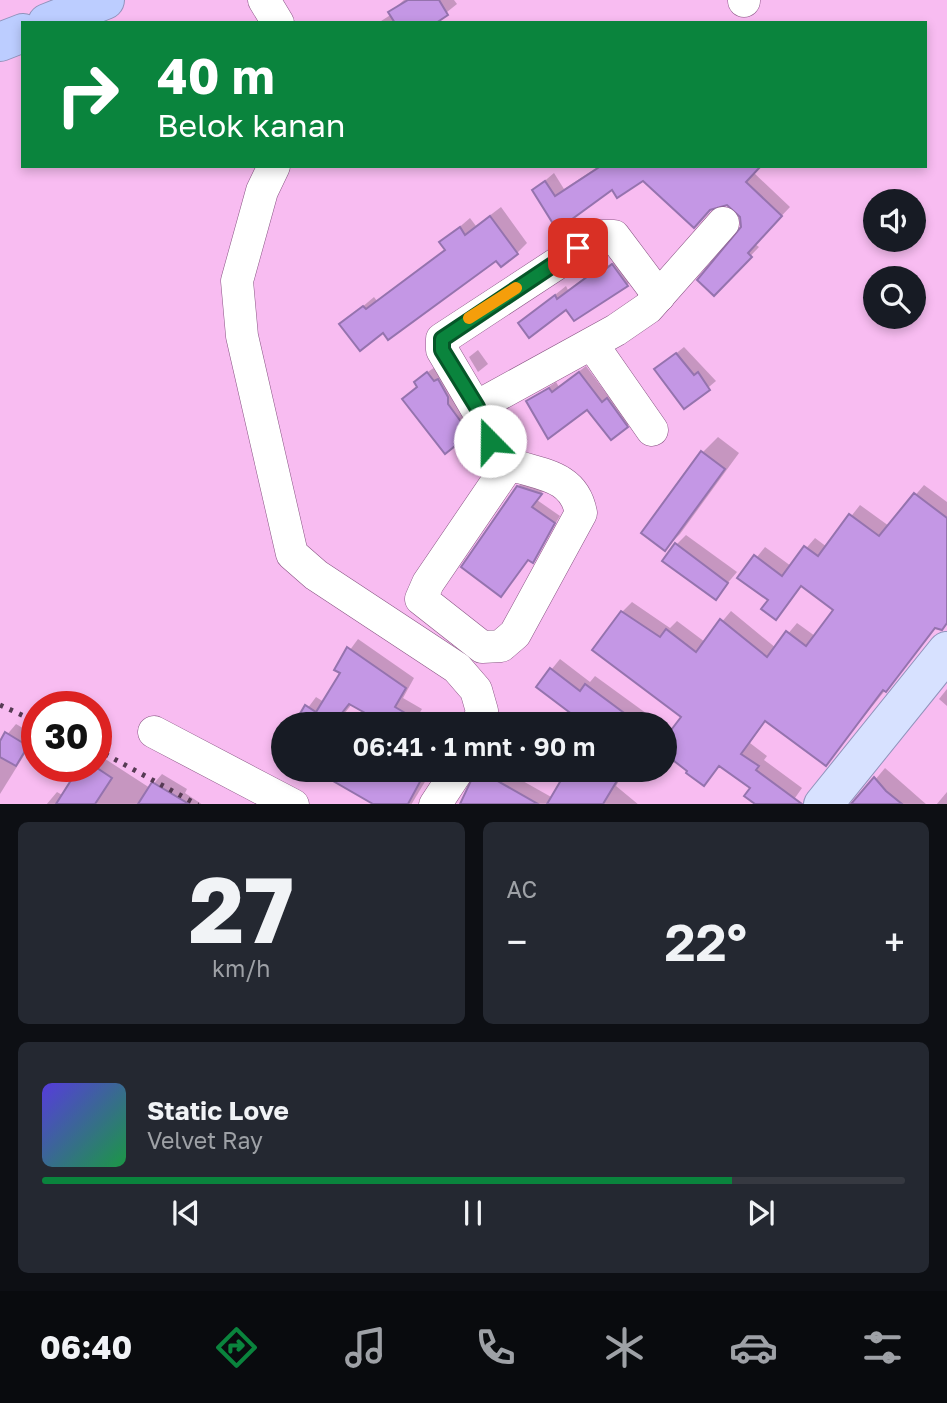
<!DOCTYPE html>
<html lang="id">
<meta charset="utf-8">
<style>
:root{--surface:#171b24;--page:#242831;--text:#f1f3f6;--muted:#9ea1a6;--line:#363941;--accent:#0a843d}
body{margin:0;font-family:"Golos Text",sans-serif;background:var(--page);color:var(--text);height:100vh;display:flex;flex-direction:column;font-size:26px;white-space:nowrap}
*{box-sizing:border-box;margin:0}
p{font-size:23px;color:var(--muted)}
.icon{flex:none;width:38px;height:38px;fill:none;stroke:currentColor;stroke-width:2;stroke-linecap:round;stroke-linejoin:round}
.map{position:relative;height:804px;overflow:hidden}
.sheet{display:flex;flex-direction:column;gap:18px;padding:18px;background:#0d0f14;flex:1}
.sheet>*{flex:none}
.hud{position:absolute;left:21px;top:21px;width:906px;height:147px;border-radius:0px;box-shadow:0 4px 10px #0003;background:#0a843d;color:#fff;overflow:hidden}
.tools{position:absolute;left:863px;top:189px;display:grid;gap:14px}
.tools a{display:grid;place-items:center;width:63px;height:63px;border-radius:50%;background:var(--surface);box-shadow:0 4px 10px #0003;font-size:35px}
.speed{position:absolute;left:21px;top:691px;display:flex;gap:14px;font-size:35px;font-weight:700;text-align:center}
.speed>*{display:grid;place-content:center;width:91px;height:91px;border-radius:50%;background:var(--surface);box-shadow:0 4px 10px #0003;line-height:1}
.speed .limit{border:10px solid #d22;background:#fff;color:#111}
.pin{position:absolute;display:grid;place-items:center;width:60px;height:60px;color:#fff;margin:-30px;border-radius:14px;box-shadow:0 4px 10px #0006}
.me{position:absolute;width:77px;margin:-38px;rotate:338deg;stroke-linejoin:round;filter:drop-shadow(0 0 5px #0008)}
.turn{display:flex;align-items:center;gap:24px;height:147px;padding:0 21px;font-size:32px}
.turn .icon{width:91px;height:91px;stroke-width:2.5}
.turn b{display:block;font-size:49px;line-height:60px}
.big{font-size:52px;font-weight:600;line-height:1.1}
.sheet .card{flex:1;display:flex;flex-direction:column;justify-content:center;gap:10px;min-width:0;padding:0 24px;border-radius:10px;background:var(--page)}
.sheet .dial{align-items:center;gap:0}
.dial b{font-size:91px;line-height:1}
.song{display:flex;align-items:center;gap:21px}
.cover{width:84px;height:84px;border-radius:10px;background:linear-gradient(135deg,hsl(250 70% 55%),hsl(140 70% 35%))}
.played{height:7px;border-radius:4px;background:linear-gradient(90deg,var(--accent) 80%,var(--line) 80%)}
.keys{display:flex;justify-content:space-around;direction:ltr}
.heat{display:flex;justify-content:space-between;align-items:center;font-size:38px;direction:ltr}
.sheet .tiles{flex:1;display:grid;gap:18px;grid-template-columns:1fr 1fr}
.card:last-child{grid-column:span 2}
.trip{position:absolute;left:271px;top:712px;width:406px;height:70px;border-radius:35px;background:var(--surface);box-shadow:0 4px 10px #0003;font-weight:600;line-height:70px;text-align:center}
.menu{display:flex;height:112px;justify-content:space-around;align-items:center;background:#090b0e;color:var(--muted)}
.menu .icon{width:49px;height:49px}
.menu .selected{color:var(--accent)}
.menu b{font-size:32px;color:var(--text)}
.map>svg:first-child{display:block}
.shadow{fill:#0003}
.building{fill:#c497e5;stroke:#9573ae;stroke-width:2}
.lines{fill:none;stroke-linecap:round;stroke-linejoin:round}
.minor-casing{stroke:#895584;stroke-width:33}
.major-casing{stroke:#9093bb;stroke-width:40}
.highway-casing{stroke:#9093bb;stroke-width:40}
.minor{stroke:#fff;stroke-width:32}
.major{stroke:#d7e1ff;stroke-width:38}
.highway{stroke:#bccdff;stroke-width:38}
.rail{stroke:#563b54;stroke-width:5;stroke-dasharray:3.5 7;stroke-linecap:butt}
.route-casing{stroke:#065628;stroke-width:18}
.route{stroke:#0a843d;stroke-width:12}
.slow{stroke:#f59e0b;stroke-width:12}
</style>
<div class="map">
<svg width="947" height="805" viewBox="0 0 947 805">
<rect width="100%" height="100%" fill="#f8bcf1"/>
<g class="shadow">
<path d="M404,0H454L457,4L437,20L439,23H378L392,14L390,12Z"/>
<path d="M599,166H678L753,172L790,207L755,244L759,247L714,294L743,226L737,209L643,179L613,188L558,227L534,190L554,173L564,189Z"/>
<path d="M501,207L527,243L517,253L497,258L383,331L342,324L374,297L377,301L446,249L442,242L470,218L476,226Z"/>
<path d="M623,255L637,275L627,285L574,319L566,308L520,323L566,286L568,290L606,262L609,266Z"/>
<path d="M684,347L716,381L685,407L657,369Z"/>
<path d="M478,350L488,364L478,372L469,357Z"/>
<path d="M586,366L609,397L615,393L633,419L627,426L587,408L528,401L556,382L559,387Z"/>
<path d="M435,367L475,426L469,433L419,386L422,376Z"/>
<path d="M718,437L739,453L680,534L665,549L703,452Z"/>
<path d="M524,480L546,487L537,500L560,516L532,561L518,487Z"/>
<path d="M924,485L947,502V622L936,627L826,764L766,720L750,743L767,756L764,760L802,788L790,805H758L747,796L752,788L720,765L704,784L665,752V741L683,716L622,612L632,602L670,628L677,621L705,642L731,611L776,648L797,623L815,636L836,609L802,585L776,618L770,600L740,578L765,547L791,566L815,538L827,547L860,505L889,526Z"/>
<path d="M686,535L737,572L715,598L676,545Z"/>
<path d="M358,639L414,678L403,698L422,709L416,719L425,724H380L382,721L352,704L336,724H296L316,697L324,702L342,673L336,669Z"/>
<path d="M560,659L590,682L595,676L661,724H614L603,716L595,724H588L538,686Z"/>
<path d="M947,689V706L939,699Z"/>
<path d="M532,714L549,724H521Z"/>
<path d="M16,724L36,736L0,794V743Z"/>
<path d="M96,753L150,788L162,774L187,789L185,793L203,805H46L57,792L64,796L82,766H96Z"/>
<path d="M885,768L927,805H854Z"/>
<path d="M318,770H432L411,805H382Z"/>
<path d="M480,770H527L521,780L553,798L567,774L560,770H625L616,786L639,805H461Z"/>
<path d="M947,792V805H936Z"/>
</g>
<g class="building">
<path d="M408,0H439L448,15L436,23H395L388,12Z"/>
<path d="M601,166H761L746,182L782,216L748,253L752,257L714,296L697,280L741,227L740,217L727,205L710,210L694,228L643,181L617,198L612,190L557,230L532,190L545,181L555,196Z"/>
<path d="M490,216L518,254L501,267L496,261L388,340L383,333L360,351L339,324L363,306L366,309L445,250L439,242L460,227L465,235Z"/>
<path d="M612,264L628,286L574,321L566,310L529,338L518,323L555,295L557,299L595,271L598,275Z"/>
<path d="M676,353L694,375L698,372L710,390L684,409L654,369Z"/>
<path d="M427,372L434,381L438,379L448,397V404L470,434L445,454L402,399L417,387L414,382Z"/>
<path d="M579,372L602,402L607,398L628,427L611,440L587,410L548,439L526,401L549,388L552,392Z"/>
<path d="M701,451L725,469L665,551L641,533Z"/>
<path d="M517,486L542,494L532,507L555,523L533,563L528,560L501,597L461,567Z"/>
<path d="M914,493L947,518V623L942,630L935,628L886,692L883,690L826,766L765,721L741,754L759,766L756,770L802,804H755L744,796L750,788L719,766L704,786L686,773L687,771L665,754V738L681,717L592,650L621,611L660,637L666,629L696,652L720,619L767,657L786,631L806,646L833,610L801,586L776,620L761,609L768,600L737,578L754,555L782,576L804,546L818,556L849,514L879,536Z"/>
<path d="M675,543L728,583L716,600L662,561Z"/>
<path d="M347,647L406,688L395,707L424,724H385L349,704L335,722L339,724H294L305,705L316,712L340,673L334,670Z"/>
<path d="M550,668L580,691L585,684L639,724H611L602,718L596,724H585L536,687Z"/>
<path d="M5,732L28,746L16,766L0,757V741Z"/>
<path d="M80,766H94L112,778L95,804H56Z"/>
<path d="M314,770H403L421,780L408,804H373Z"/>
<path d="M476,770H501L496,780L538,804H460Z"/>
<path d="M567,770H602L618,779L603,804H547Z"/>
<path d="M874,777L886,791L902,804H851Z"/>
<path d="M152,782L189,804H138Z"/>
</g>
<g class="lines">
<defs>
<g id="minor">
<path d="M264,0L278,23"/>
<path d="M744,0V1"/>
<path d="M274,166L262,191L237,281L242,336L292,554L316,575L457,668L476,690L482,711L478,724"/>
<path d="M592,344L652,430"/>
<path d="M476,407L616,330L648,308L723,223"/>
<path d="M509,464L428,583L421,599L482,647L501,646L515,634L581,513C574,475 541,475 509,464L442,350V339L599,236H614L659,296"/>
<path d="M154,732L293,805"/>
<path d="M435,805L458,770"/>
</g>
<path id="major" d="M823,805L947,651"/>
<g id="highway">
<path d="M47,23L105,0"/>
<path d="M0,42L23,33"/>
</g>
</defs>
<use href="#minor" class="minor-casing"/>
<use href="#major" class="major-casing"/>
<use href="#highway" class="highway-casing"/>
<use href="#minor" class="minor"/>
<use href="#major" class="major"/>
<use href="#highway" class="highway"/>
<g class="rail">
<path d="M0,705L37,722"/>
<path d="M96,749L198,805"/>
</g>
</g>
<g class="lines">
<defs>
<path id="route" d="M490,441L477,407L442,350V339L578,248"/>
</defs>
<use href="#route" class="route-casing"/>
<use href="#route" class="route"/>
<path class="slow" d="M469,318L516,288"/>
</g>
</svg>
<div class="tools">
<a><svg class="icon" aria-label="sound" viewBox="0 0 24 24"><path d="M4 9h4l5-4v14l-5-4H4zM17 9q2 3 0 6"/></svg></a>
<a><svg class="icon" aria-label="search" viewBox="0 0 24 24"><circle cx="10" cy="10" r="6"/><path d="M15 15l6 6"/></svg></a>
</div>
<div class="speed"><div class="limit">30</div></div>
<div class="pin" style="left:578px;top:248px;background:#d93025"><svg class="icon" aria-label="arrive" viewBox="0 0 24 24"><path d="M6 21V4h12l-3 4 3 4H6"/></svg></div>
<svg class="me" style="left:490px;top:441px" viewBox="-20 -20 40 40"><circle r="19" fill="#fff"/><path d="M0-13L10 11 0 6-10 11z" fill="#0a843d"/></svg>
<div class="trip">06:41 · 1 mnt · 90 m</div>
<div class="hud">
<div class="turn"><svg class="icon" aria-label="right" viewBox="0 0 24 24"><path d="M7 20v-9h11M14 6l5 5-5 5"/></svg><div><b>40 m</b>Belok kanan</div></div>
</div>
</div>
<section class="sheet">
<div class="tiles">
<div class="card dial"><b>27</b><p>km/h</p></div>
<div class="card"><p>AC</p>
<div class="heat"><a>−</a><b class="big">22°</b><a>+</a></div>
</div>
<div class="card">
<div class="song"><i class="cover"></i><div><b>Static Love</b><p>Velvet Ray</p></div></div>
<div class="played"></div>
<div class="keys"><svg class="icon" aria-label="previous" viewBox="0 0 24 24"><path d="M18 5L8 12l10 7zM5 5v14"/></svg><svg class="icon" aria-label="pause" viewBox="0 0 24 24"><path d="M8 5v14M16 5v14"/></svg><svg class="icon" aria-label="next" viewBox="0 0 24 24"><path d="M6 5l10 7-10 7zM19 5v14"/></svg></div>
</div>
</div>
</section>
<nav class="menu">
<b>06:40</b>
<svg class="icon selected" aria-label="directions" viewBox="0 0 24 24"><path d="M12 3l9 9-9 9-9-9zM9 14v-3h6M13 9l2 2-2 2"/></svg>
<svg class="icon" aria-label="music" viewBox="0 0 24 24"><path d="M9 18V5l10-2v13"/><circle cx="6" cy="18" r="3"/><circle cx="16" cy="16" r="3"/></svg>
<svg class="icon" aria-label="phone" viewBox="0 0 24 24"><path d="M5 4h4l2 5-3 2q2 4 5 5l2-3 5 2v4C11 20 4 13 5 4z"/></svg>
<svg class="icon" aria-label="climate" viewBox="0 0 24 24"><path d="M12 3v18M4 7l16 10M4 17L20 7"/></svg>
<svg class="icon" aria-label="car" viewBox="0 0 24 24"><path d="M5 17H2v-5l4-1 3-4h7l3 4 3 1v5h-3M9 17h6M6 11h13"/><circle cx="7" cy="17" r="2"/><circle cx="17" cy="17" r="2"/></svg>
<svg class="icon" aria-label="filters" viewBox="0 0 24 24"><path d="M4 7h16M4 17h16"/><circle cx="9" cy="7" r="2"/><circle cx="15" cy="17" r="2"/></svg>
</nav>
